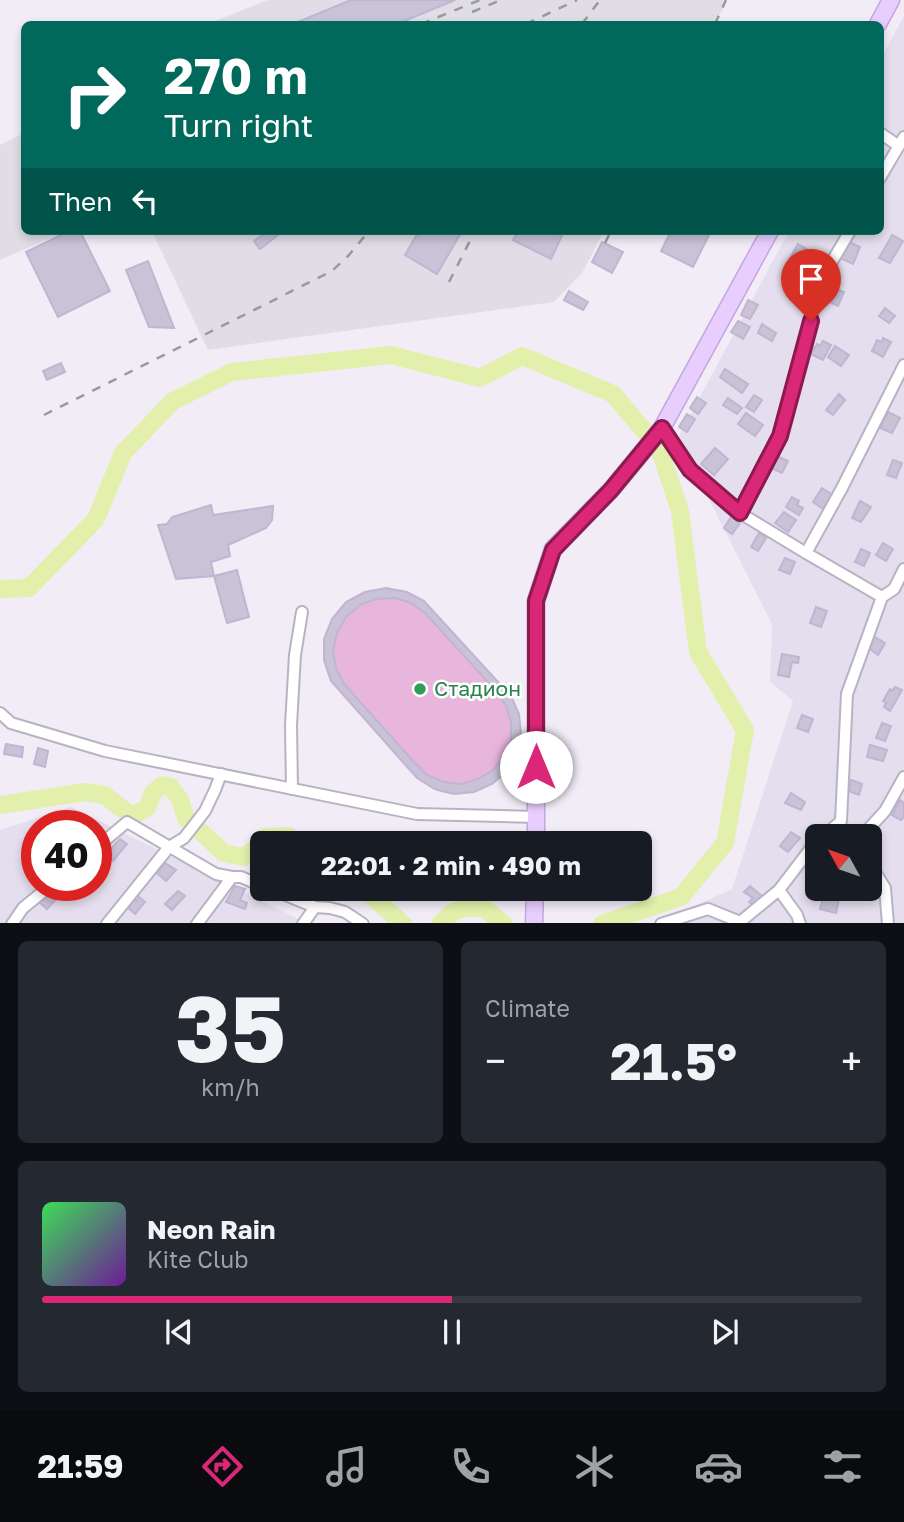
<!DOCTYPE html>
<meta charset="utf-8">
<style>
:root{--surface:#171b24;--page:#242831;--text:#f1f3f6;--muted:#9ea1a6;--line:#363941;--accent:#db2777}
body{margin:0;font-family:"Golos Text",sans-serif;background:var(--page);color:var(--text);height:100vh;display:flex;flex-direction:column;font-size:26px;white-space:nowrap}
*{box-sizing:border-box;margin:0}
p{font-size:23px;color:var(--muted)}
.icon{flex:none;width:38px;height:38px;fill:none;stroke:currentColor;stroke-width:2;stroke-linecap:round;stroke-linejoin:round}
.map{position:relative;height:923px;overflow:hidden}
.panel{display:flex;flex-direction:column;gap:18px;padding:18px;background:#0d0f14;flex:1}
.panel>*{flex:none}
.banner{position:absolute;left:21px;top:21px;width:863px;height:214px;border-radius:10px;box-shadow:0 4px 10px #0003;background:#00695c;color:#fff;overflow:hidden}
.needle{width:46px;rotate:310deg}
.fabs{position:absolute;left:805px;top:824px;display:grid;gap:14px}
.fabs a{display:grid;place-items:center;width:77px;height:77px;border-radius:10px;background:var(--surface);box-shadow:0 4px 10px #0003;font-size:35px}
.speed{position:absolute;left:21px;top:810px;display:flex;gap:14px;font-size:35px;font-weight:700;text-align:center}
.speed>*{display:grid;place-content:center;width:91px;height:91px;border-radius:50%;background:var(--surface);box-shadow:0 4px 10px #0003;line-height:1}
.speed .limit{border:10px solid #d22;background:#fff;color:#111}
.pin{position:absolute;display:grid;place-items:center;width:60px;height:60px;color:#fff;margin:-72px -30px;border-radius:50% 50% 50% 0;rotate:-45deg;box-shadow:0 0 7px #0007}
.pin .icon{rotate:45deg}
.me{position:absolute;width:77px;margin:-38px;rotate:0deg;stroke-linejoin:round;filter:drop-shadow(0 0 5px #0008)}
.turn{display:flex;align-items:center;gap:24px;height:147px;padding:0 28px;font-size:32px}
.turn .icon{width:91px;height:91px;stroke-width:2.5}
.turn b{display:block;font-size:49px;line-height:60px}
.then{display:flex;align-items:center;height:66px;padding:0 28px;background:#0003;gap:14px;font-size:26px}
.big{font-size:52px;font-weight:700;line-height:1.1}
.panel .card{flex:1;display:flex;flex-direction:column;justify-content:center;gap:10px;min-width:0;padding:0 24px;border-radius:10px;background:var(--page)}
.panel .dial{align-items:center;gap:0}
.dial b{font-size:91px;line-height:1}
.song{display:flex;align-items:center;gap:21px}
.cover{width:84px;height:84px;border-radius:10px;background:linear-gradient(135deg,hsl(130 70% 55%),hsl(280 70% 35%))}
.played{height:7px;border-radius:4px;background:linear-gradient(90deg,var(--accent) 50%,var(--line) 50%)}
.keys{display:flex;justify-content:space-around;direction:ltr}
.heat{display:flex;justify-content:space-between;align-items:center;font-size:38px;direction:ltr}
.panel .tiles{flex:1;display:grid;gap:18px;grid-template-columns:1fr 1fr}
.card:last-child{grid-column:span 2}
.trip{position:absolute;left:250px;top:831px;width:402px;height:70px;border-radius:10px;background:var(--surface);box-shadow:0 4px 10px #0003;font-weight:700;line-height:70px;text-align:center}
.tabs{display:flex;height:112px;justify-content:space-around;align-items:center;background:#090b0e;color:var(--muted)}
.tabs .icon{width:49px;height:49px}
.tabs .selected{color:var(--accent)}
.tabs b{font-size:32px;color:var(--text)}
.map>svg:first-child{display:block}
.residential{fill:#e5deee;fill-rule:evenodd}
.industrial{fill:#e0dde6}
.green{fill:#e8b6dd}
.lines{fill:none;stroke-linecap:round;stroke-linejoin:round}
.river{stroke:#e3f0ab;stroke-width:18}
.building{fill:#cac2d7;stroke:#c0b5d2;stroke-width:2;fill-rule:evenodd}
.street-casing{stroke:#b9b2c4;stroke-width:14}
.secondary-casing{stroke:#c4a6e0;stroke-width:19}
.street{stroke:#fff;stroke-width:10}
.secondary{stroke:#e8cefe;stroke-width:16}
.rail{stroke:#9a9a9a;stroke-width:2.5;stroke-dasharray:9 9;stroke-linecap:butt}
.route-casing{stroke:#8e194d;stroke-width:18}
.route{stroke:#db2777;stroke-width:12}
.leisure-dot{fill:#2e9e5b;stroke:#fff;stroke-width:2.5}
.labels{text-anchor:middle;stroke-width:5;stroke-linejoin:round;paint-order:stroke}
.leisure-label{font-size:21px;fill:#27864d;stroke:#fff;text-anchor:start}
</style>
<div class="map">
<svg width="904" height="924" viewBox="0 0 904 924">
<rect width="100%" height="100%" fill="#f1ecf6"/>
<g class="residential">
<path d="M904,16V923L654,924L732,889L793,701L770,682L772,624L678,438L789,231H880V60ZM817,836H870V889H817Z"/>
<path d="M71,807L306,923H0V830ZM37,826H96V886H37Z"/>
</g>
<g class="industrial">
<path d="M268,0H725L724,7L714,24H208Z"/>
<path d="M24,133V231H66L0,260V145Z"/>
<path d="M152,231H604L582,273L554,302L208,350Z"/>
</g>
<path class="green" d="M386,588L407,592L424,601L511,696C516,708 521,719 521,733C521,775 474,805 435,790C429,787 423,782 417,778L331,681C328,674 325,666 324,659C320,631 337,603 364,592C370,590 379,589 386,588Z"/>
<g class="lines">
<g class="river">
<path d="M0,589L29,588L96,519L123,453L173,401L232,372L391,355L480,378L522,356L613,394L646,433"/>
<path d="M0,805L85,792L104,795L132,816L147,808L153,793L162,785L171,787L180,800L186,818L224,853L243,857L258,847L265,837L288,836L292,844"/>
<path d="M364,889L403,924"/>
<path d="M440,924L450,914L463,908H484L504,924"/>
<path d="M602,924L681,897L725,843L745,730L698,652L680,511L660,451"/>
</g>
</g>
<g class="building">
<path d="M351,0H455L397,24H293Z"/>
<path d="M69,231H80L110,291L58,317L26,252Z"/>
<path d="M268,231H283L260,249L254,241Z"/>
<path d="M419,231H462L437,274L405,255Z"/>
<path d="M518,231H564L551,259L513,240Z"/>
<path d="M671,231H711L693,267L661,251Z"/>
<path d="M892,235L903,241L890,263L879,258Z"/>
<path d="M602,242L623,252L612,273L592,262Z"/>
<path d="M849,242L860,247L853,264L840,258Z"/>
<path d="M798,244L815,254L808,267L790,258Z"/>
<path d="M148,261L174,328L149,327L126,270Z"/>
<path d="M790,267L804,274L798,283L785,275Z"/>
<path d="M831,287L844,292L838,306L825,300Z"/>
<path d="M569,291L588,302L583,310L564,300Z"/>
<path d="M748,300L758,305L750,319L741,315Z"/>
<path d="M885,308L895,316L889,323L879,316Z"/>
<path d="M738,321L750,327L743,339L731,332Z"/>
<path d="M762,324L776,333L772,341L758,333Z"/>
<path d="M883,338L891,342L883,357L872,351L877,340L882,342Z"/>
<path d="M823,341L831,345L823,360L811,354L817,344L820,346Z"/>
<path d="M835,346L849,355L841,366L828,357Z"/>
<path d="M61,363L65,372L47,380L43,371Z"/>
<path d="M725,369L748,384L742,393L720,377Z"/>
<path d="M839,394L845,400L833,415L826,410Z"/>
<path d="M754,395L762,400L754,412L746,407Z"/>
<path d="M697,397L706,403L698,414L690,408Z"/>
<path d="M728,398L742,408L737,414L723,405Z"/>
<path d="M888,412L900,418L892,433L880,428Z"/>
<path d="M746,413L763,425L755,436L738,424Z"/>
<path d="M687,414L695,419L687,432L679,427Z"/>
<path d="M715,448L728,459L714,475L701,464Z"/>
<path d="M777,456L788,461L782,473L771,468Z"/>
<path d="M893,460L902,463L896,478L887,475Z"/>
<path d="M822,488L833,495L823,509L813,502Z"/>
<path d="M792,497L799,501L797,505L803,508L799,515L786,507Z"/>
<path d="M860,501L871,507L861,522L852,518Z"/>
<path d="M211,505L213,515L273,506L272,520L266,528L228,545L230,556L211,562L214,576L176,579L158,525L167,524L172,517Z"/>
<path d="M784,512L796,520L788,532L775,523Z"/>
<path d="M731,517L740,523L732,534L724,528Z"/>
<path d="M759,533L766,538L758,551L751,547Z"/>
<path d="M883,543L893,549L886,561L876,555Z"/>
<path d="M861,549L870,553L864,566L855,562Z"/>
<path d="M785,558L795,562L790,574L779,570Z"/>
<path d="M237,570L249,617L227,623L214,576Z"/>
<path d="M386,588L407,592L424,601L511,696L519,714L521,734L517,753L507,771L492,784L474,792L454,794L435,789L417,778L331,681L324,660V639L332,619L346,602L365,592ZM395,598L411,603L426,614L496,691L506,706L511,722V740L504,756L493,770L478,779L461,784L444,782L427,775L414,762L344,684L336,668L333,651L337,633L346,617L360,605L376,599Z"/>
<path d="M816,607L827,611L821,627L810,623Z"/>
<path d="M875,637L885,643L878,655L869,648Z"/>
<path d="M782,654L799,657L798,663L792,662L789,677L778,675Z"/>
<path d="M895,687L902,690L890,711L884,707L886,703L883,701L890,689L892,691Z"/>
<path d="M802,715L813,719L808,732L797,728Z"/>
<path d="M882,723L891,726L885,741L876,738Z"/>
<path d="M6,744L23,747L22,757L4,754Z"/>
<path d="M870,745L887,750L883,761L867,757Z"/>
<path d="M38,748L48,751L45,767L34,764Z"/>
<path d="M851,780L862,784L859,795L849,791Z"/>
<path d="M791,793L805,802L801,810L785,803Z"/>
<path d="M900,800L904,803V817L901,820L892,815Z"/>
<path d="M59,814L67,820L62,826L48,825Z"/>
<path d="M791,832L800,838L788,852L780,846Z"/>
<path d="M120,839L127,844L113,861L105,855Z"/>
<path d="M165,863L176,870L166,881L157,873Z"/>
<path d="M235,886L245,889L240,900L247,903L245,909L226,902Z"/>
<path d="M750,886L763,897L754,906L749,902L753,898L744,892Z"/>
<path d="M50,890L59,896L47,909L39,902Z"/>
<path d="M178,891L185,896L172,910L165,904Z"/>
<path d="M824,896L839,899L836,913L820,909Z"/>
<path d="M139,897L145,902L135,914L127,907L134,899L137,901Z"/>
</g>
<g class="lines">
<defs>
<g id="street">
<path d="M880,133L899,146"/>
<path d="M880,178L904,137"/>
<path d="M662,428L690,470L740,513L806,553L882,597"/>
<path d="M740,513L780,436L817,297L830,265L850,231"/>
<path d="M806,553L842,488L904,365"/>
<path d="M0,713L11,723L105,751L417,814L536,817"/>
<path d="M292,789L291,725L295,655L302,612"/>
<path d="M824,836L841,821L847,694L882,597L894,589L904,569"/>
<path d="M862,836L885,811L904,777"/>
<path d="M96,848L127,822L216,874L232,877H241L262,886"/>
<path d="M870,864L885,888L888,924"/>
<path d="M271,889L315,907L330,908L345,912L363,924"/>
<path d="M12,924L23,908L50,886"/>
<path d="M107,924L169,847L184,838L205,811L215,790L221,774"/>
<path d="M197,924L232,877"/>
<path d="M303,924L315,907"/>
<path d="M661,924L708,909L740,922L779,890"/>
<path d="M800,924L797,915L779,890L811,848L817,843"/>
</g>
<g id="secondary">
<path d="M878,24L891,0"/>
<path d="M536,844V601L553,549L611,490L662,428L770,231"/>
<path d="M534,924L535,889"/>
</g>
</defs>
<use href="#street" class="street-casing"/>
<use href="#secondary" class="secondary-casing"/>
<use href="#street" class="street"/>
<use href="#secondary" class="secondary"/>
<g class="rail">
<path d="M472,12L501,0"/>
<path d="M421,24L480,0"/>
<path d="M526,24L577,0"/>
<path d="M582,24L600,0"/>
<path d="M715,24L726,0"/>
<path d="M605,243L611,231"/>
<path d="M449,282L475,231"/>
<path d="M44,415L332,271L349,255L369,231"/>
</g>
</g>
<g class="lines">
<defs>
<path id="route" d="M536,767V601L553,550L611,490L662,428L690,470L740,513L780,436L811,321"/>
</defs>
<use href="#route" class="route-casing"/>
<use href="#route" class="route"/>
</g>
<circle class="leisure-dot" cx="420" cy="689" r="7"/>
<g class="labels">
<g class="leisure-label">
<text x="434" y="696">Стадион</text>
</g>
</g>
</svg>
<div class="fabs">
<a><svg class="needle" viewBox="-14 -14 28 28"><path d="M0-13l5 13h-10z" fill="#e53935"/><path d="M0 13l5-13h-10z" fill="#9ea1a6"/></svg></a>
</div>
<div class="speed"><div class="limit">40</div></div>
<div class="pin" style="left:811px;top:321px;background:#d93025"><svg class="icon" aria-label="arrive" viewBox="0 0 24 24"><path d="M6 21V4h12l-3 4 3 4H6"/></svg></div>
<svg class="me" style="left:536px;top:767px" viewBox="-20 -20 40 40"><circle r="19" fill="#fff"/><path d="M0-13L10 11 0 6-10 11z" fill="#db2777"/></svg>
<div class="trip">22:01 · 2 min · 490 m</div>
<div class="banner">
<div class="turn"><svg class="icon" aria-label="right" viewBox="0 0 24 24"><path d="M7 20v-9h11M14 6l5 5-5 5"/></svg><div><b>270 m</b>Turn right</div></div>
<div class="then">Then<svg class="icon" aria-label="left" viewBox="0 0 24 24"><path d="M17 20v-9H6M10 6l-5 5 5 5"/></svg></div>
</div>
</div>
<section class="panel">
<div class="tiles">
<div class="card dial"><b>35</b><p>km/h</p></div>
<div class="card"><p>Climate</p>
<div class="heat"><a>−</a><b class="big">21.5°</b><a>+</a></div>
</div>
<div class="card">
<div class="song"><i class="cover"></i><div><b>Neon Rain</b><p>Kite Club</p></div></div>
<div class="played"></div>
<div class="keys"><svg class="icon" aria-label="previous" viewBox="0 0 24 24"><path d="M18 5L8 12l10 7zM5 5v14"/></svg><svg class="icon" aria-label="pause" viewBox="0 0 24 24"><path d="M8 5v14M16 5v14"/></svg><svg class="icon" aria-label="next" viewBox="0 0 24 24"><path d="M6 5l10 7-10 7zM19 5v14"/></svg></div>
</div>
</div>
</section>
<nav class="tabs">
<b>21:59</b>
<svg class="icon selected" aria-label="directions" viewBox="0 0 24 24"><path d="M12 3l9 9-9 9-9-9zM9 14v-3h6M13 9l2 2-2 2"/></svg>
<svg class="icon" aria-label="music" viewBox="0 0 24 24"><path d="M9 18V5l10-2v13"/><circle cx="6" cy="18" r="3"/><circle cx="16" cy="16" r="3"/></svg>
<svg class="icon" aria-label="phone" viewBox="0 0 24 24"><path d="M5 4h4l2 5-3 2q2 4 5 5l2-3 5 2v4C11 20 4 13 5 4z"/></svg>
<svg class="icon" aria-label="climate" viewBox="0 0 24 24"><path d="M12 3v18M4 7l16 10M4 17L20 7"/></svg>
<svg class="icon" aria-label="car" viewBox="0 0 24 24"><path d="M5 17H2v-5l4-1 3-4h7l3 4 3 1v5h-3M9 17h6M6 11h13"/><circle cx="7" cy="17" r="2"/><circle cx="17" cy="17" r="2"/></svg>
<svg class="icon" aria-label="filters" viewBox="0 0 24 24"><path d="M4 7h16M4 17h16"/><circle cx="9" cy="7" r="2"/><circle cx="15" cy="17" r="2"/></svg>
</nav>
